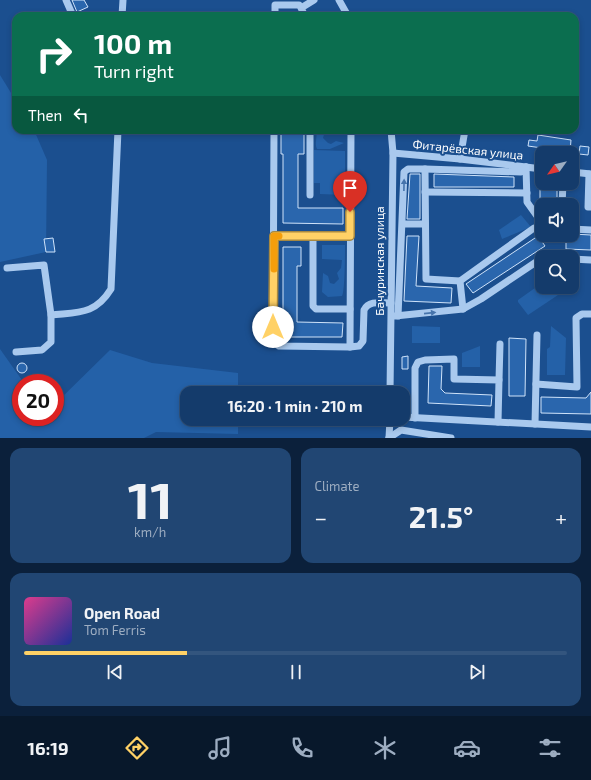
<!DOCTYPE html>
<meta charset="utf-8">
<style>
:root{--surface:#143b6b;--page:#214673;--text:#f1f3f6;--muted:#9dadc1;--line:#33557e;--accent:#ffd166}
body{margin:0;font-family:"Exo 2",sans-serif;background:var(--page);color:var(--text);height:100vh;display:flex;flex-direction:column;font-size:15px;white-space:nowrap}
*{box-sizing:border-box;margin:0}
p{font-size:13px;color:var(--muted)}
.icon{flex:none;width:22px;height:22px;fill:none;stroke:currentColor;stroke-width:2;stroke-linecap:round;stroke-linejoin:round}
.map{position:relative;height:438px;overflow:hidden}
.panel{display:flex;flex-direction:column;gap:10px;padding:10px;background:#0b203b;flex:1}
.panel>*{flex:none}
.banner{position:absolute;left:12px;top:12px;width:567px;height:122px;border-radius:12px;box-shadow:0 2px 6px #0003,0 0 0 1px var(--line);background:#0b6e4f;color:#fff;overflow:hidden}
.needle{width:26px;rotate:236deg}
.buttons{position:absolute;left:535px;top:146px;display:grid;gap:8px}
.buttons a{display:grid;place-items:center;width:44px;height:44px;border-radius:8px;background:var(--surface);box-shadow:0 2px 6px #0003,0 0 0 1px var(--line);font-size:20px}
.speed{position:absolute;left:12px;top:374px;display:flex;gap:8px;font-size:20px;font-weight:700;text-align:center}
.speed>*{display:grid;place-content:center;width:52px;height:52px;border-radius:50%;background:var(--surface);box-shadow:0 2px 6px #0003,0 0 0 1px var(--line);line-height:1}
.speed .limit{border:6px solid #d22;background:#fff;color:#111}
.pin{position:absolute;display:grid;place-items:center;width:34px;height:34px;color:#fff;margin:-41px -17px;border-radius:50% 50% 50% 0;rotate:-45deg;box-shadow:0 0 4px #0007}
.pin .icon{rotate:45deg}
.me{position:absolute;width:44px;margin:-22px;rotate:0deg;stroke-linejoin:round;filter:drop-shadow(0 0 3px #0008)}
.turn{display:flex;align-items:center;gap:14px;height:84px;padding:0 16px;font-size:18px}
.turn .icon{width:52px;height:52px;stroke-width:2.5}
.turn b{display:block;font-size:28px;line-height:34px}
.then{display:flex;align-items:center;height:38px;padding:0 16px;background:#0003;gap:8px;font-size:15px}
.big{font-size:30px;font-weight:700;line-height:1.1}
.panel .tile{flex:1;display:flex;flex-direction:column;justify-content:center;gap:6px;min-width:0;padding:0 14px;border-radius:12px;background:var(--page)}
.panel .dial{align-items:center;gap:0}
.dial b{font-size:52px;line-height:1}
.song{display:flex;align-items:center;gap:12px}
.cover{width:48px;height:48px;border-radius:6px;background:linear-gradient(135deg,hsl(330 70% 55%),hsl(230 70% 35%))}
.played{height:4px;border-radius:2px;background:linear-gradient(90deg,var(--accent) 30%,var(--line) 30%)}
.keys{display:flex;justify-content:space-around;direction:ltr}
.heat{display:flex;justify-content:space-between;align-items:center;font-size:22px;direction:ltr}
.panel .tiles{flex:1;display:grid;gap:10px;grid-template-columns:1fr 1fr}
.tile:last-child{grid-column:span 2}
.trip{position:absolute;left:180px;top:386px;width:230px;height:40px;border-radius:12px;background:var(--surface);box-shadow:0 2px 6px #0003,0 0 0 1px var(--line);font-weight:700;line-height:40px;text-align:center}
.menu{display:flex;height:64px;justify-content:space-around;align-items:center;background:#08182b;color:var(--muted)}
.menu .icon{width:28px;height:28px}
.menu .active{color:var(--accent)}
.menu b{font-size:18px;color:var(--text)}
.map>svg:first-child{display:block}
.green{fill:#2461a8}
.building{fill:#2a66ad;stroke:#cfe3fa}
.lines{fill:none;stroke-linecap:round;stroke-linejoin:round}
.minor{stroke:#a9c9ee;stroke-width:7}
.oneway{fill:#4674ac}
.route-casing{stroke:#a68842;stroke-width:10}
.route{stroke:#ffd166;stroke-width:7}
.slow{stroke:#f59e0b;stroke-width:7}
.labels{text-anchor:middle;stroke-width:4;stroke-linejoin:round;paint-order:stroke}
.street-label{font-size:12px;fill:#fff;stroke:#1b4f8f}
</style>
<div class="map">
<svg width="591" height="438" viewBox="0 0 591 438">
<rect width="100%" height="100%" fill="#1b4f8f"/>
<g class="green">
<path d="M0,75L16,101V130H34L47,160L46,252L0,262Z"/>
<path d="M316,130L325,131L323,138L328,143L331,144L336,141L344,143L330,149H317C314,143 318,137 316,130Z"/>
<path d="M314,150L345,151V195L320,194V183H314Z"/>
<path d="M521,215L531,227L502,239L499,230Z"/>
<path d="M322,245H345C345,254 345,292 342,296L328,297L322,292L323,273L328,276L330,283L334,284L339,279L337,273L341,268L342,260L322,259Z"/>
<path d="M542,283V287H554L558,295L528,315L518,302V300Z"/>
<path d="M412,326L440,327V343H412Z"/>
<path d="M551,326L566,338L565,375H547V349L550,347Z"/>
<path d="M480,346V367H462V353Z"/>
<path d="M0,349L24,383H21V417H55V404L110,350L152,363L238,373V393H187V419H238V434L156,432L144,438H0Z"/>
</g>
<g class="building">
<path d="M72,0H84L88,7L77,12Z"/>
<path d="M281,130H304V154H298V208H343V224L283,223V154H281Z"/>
<path d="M538,135L571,140L570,152L528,146L529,140L537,141Z"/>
<path d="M580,146L589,147L588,155L579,154Z"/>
<path d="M410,174H420V219H407Z"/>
<path d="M434,174L514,177V187H434Z"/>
<rect x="540" y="185" width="17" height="20"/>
<path d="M572,234L591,235V250L566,249V235Z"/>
<path d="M407,236H419L416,286L452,288L451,303L404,301Z"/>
<path d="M538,236L545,246L473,293L466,284Z"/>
<path d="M53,238L55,252H46L44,239Z"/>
<path d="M283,247H301V266H297V322L343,323L342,337H283Z"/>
<path d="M509,338L526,339L525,396H509Z"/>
<path d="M408,356V369H402V357Z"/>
<circle cx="22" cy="368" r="5"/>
<path d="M429,366H442L441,389L445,393L492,395L491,406L428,403Z"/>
<path d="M591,392V414L541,413V397L586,398Z"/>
</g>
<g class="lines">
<g class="minor">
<path d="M66,0L73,16"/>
<path d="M339,0L348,16"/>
<path d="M122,16L123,0"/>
<path d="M275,16V5H299"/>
<path d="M305,16L301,8L314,0"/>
<path d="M274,130L273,342L279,346L350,347"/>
<path d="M351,130L350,347L359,346L363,341L364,310C369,300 381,303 391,303"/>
<path d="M393,153L460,159L542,169"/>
<path d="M460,159L465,130"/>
<path d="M526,167L527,202L542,223"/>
<path d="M425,169L426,279L460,281"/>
<path d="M572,172L591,174"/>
<path d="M589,174L588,207H591"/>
<path d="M425,192L527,193"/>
<path d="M310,195V130"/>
<path d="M562,205L563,183"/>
<path d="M403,224H425"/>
<path d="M572,229L591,230"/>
<path d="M274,236H350"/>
<path d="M313,236V306L316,309H350"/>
<path d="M572,259L591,260"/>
<path d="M7,268L44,265L51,315V342L42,350L16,352"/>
<path d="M463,309L460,281L534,228H542"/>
<path d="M51,315C78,312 95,315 111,289L118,130"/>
<path d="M395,316L463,309L481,299L542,258"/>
<path d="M398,316L404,172L408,169H425L521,172L526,167"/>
<path d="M499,380L500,344"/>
<path d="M536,384L577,387L576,318L582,314H591"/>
<path d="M390,393L393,153L391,130"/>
<path d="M403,417L591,427"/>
<path d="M415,418V368L418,362L425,360L454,359V379L499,380L498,422"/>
<path d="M535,424L537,335"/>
<path d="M389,438L401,430L451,438"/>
<path d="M389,438L390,419"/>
</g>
</g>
<defs><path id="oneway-solid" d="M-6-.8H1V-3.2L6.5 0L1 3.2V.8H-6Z"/></defs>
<g class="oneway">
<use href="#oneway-solid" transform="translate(404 185) rotate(-89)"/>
<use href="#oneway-solid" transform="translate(430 313) rotate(-6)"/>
</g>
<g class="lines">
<defs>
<path id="route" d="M273,327L274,236H350V212"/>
</defs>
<use href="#route" class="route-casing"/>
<use href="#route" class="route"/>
<path class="slow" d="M274,269V236H279"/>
</g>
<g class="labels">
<g class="street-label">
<text transform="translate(468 150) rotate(6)" y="4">Фитарёвская улица</text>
<text transform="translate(380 261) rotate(-90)" y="4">Бачуринская улица</text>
</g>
</g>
</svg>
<div class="buttons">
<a><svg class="needle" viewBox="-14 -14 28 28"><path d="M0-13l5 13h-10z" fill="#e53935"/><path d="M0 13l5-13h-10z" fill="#9dadc1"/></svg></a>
<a><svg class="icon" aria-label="sound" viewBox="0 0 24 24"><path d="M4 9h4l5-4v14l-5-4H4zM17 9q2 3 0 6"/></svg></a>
<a><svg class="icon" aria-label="search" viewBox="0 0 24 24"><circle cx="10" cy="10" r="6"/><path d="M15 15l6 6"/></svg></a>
</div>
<div class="speed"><div class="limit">20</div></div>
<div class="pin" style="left:350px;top:212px;background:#d93025"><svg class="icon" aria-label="arrive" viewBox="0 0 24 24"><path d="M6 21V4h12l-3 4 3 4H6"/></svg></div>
<svg class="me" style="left:273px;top:327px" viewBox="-20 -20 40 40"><circle r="19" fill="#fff"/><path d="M0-13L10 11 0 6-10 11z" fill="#ffd166"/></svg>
<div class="trip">16:20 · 1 min · 210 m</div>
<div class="banner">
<div class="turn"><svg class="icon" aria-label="right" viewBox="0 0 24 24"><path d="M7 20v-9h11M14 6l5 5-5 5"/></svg><div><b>100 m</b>Turn right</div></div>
<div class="then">Then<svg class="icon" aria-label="left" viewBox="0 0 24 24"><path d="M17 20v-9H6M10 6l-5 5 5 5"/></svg></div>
</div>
</div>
<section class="panel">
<div class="tiles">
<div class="tile dial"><b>11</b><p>km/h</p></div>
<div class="tile"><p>Climate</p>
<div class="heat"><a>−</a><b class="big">21.5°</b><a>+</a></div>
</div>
<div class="tile">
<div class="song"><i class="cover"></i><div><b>Open Road</b><p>Tom Ferris</p></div></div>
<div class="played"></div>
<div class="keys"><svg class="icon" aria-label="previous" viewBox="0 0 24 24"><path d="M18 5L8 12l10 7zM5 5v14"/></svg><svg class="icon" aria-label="pause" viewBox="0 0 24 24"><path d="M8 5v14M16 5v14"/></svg><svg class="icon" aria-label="next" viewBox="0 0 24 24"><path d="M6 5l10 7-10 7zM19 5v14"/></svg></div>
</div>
</div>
</section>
<nav class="menu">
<b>16:19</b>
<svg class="icon active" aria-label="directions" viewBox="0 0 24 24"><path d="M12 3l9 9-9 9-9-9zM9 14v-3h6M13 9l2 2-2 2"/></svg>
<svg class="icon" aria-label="music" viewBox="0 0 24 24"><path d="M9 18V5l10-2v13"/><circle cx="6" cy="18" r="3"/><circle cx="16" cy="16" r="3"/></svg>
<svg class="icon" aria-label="phone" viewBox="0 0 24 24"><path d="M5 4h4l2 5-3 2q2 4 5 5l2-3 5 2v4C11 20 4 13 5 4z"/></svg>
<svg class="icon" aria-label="climate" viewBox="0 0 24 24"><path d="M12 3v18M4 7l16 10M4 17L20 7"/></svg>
<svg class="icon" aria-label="car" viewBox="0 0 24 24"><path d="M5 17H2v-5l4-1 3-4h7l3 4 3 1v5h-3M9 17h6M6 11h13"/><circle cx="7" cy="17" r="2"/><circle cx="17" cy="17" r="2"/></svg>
<svg class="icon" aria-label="filters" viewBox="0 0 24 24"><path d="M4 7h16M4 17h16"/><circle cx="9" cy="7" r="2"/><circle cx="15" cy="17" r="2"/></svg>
</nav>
